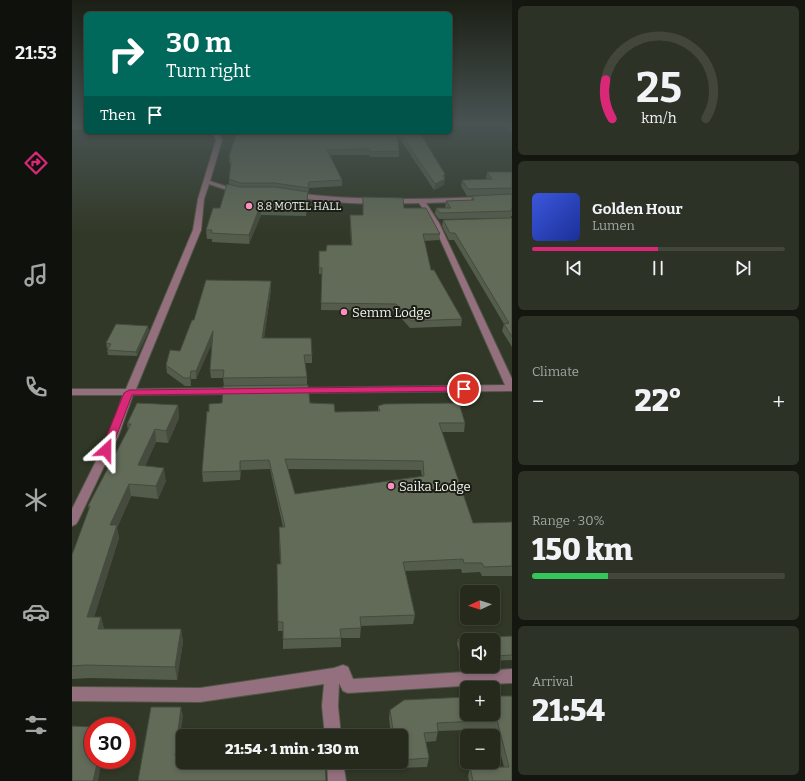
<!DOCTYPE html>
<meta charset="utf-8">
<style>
:root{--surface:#252a1d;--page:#2d3226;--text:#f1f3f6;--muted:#a3a7a4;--line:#42463b;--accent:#db2777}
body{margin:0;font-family:Bitter,serif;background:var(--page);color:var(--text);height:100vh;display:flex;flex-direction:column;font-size:15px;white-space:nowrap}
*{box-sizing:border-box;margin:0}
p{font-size:13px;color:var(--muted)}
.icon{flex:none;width:22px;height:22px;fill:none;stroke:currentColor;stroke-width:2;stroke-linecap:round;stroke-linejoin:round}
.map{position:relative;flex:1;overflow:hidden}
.panel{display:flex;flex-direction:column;gap:6px;padding:6px;background:#141710;width:293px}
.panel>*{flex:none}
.guide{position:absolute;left:12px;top:12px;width:368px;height:122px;border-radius:6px;box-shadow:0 2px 6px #0003,0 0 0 1px var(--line);background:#00695c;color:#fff;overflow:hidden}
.needle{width:26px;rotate:266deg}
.fabs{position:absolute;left:388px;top:585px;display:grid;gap:8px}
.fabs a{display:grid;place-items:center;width:40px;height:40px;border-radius:6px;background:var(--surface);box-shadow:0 2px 6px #0003,0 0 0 1px var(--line);font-size:20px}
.speed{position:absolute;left:12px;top:717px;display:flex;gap:8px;font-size:20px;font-weight:700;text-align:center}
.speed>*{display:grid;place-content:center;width:52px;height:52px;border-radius:50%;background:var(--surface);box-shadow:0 2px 6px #0003,0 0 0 1px var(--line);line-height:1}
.speed .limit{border:6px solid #d22;background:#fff;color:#111}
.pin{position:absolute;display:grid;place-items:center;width:34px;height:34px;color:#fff;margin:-17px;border:2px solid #fff;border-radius:50%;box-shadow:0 1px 4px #0007}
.me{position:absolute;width:44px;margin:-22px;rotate:24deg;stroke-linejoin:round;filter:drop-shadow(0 0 3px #0008)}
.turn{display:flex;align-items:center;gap:14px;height:84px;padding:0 16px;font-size:18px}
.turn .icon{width:52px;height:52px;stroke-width:2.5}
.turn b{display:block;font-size:28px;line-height:34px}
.then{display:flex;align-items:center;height:38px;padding:0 16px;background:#0003;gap:8px;font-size:15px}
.big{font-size:30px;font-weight:800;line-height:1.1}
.panel .widget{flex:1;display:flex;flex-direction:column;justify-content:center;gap:6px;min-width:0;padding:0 14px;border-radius:6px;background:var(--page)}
.panel .dial{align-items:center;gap:0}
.dial svg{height:104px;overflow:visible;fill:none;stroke:var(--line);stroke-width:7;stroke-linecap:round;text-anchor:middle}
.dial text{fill:var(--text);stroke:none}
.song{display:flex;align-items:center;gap:12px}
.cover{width:48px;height:48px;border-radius:6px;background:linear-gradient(135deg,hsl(230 70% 55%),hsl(230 70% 35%))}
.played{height:4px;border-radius:2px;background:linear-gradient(90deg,var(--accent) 50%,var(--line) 50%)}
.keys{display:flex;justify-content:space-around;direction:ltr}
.heat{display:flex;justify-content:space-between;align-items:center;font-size:22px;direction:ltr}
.charge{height:6px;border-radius:3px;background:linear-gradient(90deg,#34c759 30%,var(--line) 0)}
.trip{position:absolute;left:104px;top:729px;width:232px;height:40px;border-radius:6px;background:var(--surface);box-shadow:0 2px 6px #0003,0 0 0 1px var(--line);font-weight:800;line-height:40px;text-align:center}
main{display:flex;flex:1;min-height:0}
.dock{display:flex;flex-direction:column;width:72px;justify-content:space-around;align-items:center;background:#0f110c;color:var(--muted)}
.dock .icon{width:28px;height:28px}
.dock .selected{color:var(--accent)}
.dock b{font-size:18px;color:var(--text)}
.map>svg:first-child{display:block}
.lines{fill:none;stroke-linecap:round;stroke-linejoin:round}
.minor-casing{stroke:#505646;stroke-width:2}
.minor{fill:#94707e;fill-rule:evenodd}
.wall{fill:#545c4c;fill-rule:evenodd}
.shaded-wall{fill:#454b3e}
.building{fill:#626b58;stroke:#454b3e;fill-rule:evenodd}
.route{fill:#db2777;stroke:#8e194d}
.poi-dot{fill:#fd8ec0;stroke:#1b1e17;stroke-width:1.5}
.labels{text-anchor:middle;stroke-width:4;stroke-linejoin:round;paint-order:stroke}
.far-poi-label{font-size:11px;fill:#f1f6eb;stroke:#1b1e17;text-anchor:start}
.poi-label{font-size:13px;fill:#f1f6eb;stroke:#1b1e17;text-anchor:start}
</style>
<main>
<nav class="dock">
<b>21:53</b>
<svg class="icon selected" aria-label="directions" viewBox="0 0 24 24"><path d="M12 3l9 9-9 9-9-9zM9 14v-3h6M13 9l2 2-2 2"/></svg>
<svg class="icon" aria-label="music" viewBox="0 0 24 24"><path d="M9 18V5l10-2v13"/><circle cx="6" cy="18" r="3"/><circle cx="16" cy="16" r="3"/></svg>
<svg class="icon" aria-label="phone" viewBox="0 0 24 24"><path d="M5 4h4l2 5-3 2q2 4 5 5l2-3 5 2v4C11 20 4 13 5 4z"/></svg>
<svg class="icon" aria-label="climate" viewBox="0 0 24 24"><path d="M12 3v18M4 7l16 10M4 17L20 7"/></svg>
<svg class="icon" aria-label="car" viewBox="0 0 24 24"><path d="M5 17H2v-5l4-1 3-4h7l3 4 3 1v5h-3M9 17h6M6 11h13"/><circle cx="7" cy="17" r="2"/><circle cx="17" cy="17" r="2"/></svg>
<svg class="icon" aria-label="filters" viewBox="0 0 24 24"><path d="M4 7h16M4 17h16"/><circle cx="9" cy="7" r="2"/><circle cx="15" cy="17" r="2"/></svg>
</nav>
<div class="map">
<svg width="440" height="781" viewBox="0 0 440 781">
<rect width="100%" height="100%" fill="#313827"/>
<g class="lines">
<defs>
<g id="minor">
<rect x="0" y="125" width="14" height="4"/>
<path d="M140,132H146L150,140L138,181L170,192L167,194L137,184L132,199L129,230L64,389L164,388L169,391L164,394L61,395L46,437L6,521L4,524L0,526V509L36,437L51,395H0V389H54L121,230L126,199L144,140Z"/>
<path d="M222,193C295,202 367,199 440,196V200L354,203L367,223L440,379V391L220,393L219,391L224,388L433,385L361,223L347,203C305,204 261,205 220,196V194Z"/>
<path d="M271,665L276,667L281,679L440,669V683L276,693L271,691L267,683L266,706L269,736H253L250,706L252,684L128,702L0,701V687L128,688L262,668Z"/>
<path d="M255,762H271L274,781H256Z"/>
</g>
</defs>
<use href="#minor" class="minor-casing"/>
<use href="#minor" class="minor"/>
</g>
<g class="wall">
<path d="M435,125H440V134L435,129Z"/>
<path d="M165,132H347L373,174L372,185L362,190L326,136L327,151V157H298L297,155H258L270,180V186L237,188L236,194L234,216L189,215L177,244L140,242V239H135L134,230L148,208L157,184V179L159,166L157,162V156Z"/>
<path d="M415,172H440V216H439V218L367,219L363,214L364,208H373L374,201L399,200L400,196L415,195L395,196L389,186L390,180L415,179L414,178Z"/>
<path d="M332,208L368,234L367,240L352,241L359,270L390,319L389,326L338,328L323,311L249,310L250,274H247V251H254L279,245L278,221V215H291Z"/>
<path d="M440,218V347L430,331L432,324L382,240H377L370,226L371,220Z"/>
<path d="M199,281V289L192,338L240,355V363H233L235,377V385L152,386L151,378H139L138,370L140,343L124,379H119V386H113L95,373L94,365L108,351L122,320Z"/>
<path d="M77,330L65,356L36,355L35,350L37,348H35L34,343Z"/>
<path d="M238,403L263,412L306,411V406L393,423L392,432H370L401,523L440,522V576H410L408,572L390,573L389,569L333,571L343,615L341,624L289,626L288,638H269V647L211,649V631H206L205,564H208L207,527H211L198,469L169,470L168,480L131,482L130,472ZM216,469L349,470L350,477L223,494Z"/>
<path d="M106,405L107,418L96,443L84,442L73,466L94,481L86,499L59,496L45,528L47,538L22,617H29L32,629H109L111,642L105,680L18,678L0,679V555L17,509L16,506L56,430L55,424Z"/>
<path d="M440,636V660L421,661V640H395V662H390L385,644L386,639Z"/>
<path d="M440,696V781H397L396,776L398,767H432L422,729L366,731L364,741L354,742L357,758L355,767L325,768L324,762H329V736H319L317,718L318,710Z"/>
</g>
<g class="shaded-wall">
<path d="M373,174L372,185L362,190L363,184Z"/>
<path d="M236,192V201L234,216V207Z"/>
<path d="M188,206L189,215L177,244V235Z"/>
<path d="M199,281V289L191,346L190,338Z"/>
<path d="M76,326L77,330L65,356L64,352Z"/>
<path d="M141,331L142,339L124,379V371Z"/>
<path d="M119,371V386L118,378Z"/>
<path d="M106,405L107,418L96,443L94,431Z"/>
<path d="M83,429L84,442L68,478L66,465Z"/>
<path d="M168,461L169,470L168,480Z"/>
<path d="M92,468L94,481L86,499L84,486Z"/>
<path d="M57,484L59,496L45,528L47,538L18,630L15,617L38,525Z"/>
<path d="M29,617L32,630L26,629Z"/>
<path d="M109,629L111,642L105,680L103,667Z"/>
<path d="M109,707L111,716L105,765L103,756Z"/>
<path d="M26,760H30L26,781H21Z"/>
</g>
<g class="building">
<path d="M165,132H325L327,151L298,152L297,149L255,150L270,180L237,182L236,188L203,183H168L157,179L159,164L157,156Z"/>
<path d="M327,132H347L373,174L371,176L373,179L363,184Z"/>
<path d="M415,172H440V188L396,189L390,180L420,179Z"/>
<path d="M155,184L168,187H203L236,192L234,207L188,206L177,235L139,233L140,230H134L141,208H148Z"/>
<path d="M440,194V209H439L440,211L368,213L364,208H379L374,201L402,200L400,196Z"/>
<path d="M291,197L331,198L332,208H354L368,234H351L359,270H362L390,319L339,321L324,304L249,303L250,268H247V251H254L255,245H280L278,215H291Z"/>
<path d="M440,218V337L432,324L437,323L383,233H378L371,220Z"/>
<path d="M134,280L199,281L190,338H239L240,355H232L235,377L151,378L152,370H138L141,331L124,371H119L118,378H112L94,365L98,350L108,351L120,320H122Z"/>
<path d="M44,324L76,326L64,352L35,350L39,344L34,343Z"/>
<path d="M236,385L238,403L262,404L263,412L308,411L306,406L312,404L387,403L393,423H367L401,523L440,522V566L412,567L410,563H392L391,559L331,562L343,615L288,617L289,628L268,629L269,638L211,639V622H206L205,564H209L207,527H213L197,460L168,461V471L130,472L135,411L137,412V404L150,403L151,386ZM213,459L351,461L352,476L223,494Z"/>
<path d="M65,403L106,405L94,431L83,429L66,465L92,468L84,486L57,484L38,525H45L15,617H29L26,629H109L103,667L14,665L0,666V555L18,506H16L59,424H55Z"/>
<path d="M440,636V655L421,656V640H395V657H391L386,639Z"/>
<path d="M421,696H440V781H401L398,767H437L425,720L365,723L366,732L352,733L357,758L329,760V736H322L318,710L332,700L395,697V714H421Z"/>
<path d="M79,707H109L103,756H111V762H253L254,781H66Z"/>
<path d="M0,726L21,727V760H26L21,781H0Z"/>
<path d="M251,731V736H219V732Z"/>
</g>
<linearGradient id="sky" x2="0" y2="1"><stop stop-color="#1b1f15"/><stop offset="0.53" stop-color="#485352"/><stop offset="1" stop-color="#485352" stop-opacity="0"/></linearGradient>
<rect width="440" height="234" fill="url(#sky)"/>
<path class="route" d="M392,386L395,387V391L60,395L39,450L34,453L29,450L52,393L57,390Z"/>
<g class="poi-dot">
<circle cx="177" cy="206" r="4"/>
<circle cx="272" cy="312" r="4"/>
<circle cx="319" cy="486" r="4"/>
</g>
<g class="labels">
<g class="far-poi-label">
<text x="185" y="210">8.8 MOTEL HALL</text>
</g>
<g class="poi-label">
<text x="280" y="317">Semm Lodge</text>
<text x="327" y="491">Saika Lodge</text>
</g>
</g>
</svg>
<div class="fabs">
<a><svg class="needle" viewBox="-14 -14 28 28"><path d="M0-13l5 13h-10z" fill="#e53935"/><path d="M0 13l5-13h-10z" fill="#a3a7a4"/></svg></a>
<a><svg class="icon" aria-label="sound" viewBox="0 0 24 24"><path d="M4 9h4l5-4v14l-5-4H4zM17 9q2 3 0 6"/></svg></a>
<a>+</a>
<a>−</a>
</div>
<div class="speed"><div class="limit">30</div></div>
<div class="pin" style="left:392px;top:389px;background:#d93025"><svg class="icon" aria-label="arrive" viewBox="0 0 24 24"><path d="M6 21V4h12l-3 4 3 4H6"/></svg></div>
<svg class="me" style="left:34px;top:450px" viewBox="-20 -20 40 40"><path d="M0-17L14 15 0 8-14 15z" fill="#db2777" stroke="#fff" stroke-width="4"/></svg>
<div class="trip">21:54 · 1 min · 130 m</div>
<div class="guide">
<div class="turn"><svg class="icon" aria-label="right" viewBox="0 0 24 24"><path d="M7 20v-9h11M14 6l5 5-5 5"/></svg><div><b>30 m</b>Turn right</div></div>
<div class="then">Then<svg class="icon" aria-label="arrive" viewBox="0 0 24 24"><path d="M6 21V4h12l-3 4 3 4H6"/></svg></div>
</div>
</div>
<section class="panel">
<div class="widget dial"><svg viewBox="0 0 100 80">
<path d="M14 69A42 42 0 1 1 86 69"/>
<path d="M14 69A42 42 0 0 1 9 39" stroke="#db2777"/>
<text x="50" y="56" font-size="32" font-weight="700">25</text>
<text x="50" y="72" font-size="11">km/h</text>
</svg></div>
<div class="widget">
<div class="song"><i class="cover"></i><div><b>Golden Hour</b><p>Lumen</p></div></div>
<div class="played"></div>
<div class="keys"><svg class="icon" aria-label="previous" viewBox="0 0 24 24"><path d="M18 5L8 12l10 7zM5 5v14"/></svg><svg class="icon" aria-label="pause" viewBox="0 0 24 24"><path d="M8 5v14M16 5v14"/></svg><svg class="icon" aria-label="next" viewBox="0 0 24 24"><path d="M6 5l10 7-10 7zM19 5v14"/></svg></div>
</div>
<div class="widget"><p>Climate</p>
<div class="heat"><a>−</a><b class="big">22°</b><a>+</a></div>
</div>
<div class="widget"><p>Range · 30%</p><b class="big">150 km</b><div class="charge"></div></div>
<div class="widget"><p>Arrival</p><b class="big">21:54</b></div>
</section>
</main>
